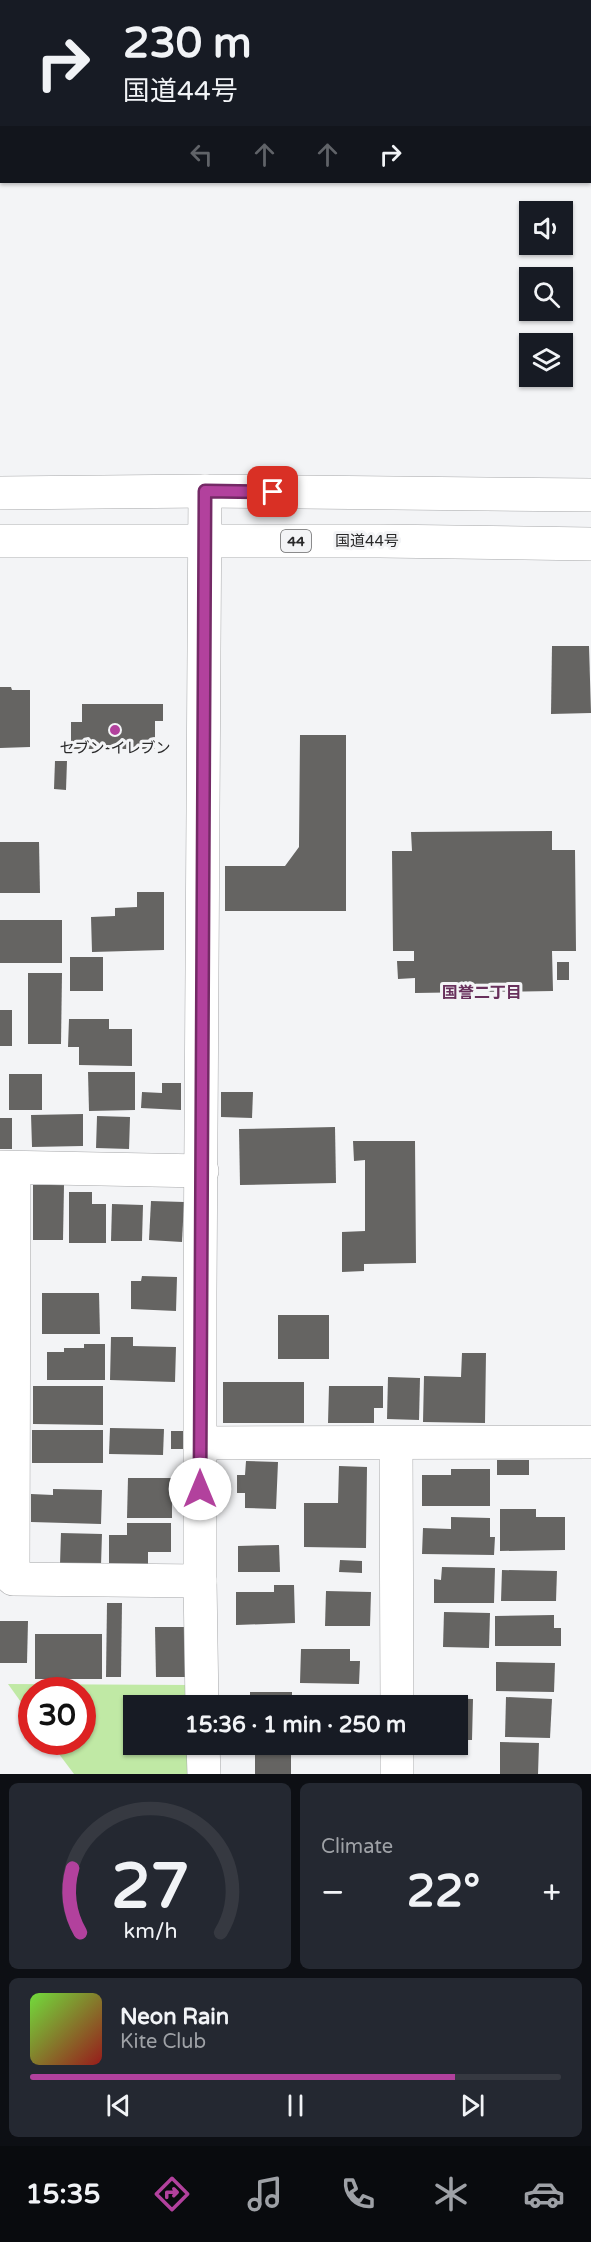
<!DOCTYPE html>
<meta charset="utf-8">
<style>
:root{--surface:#171b24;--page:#242831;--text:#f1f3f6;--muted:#9ea1a6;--line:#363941;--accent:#b2419d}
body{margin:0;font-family:"Varela Round","Noto Sans JP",sans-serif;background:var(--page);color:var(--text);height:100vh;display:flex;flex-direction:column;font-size:22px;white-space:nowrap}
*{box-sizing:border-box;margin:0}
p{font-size:20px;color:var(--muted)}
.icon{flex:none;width:33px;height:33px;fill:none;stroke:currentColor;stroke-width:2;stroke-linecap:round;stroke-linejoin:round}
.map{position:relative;height:1774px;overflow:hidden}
.details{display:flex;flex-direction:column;gap:9px;padding:9px;background:#0d0f14;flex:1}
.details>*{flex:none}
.banner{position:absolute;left:0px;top:0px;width:591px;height:183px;box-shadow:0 2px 4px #0004;background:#171b24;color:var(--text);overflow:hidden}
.controls{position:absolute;left:519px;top:201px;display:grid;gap:12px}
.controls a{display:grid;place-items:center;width:54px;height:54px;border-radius:0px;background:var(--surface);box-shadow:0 2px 4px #0004;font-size:30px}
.speed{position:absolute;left:18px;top:1677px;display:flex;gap:12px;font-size:30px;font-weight:700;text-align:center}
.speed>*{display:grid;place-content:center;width:78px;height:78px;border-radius:50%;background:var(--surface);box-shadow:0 2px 4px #0004;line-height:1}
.speed .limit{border:9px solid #d22;background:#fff;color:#111}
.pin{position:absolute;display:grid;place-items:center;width:51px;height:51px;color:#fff;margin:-26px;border-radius:12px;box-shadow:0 3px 9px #0006}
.me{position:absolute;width:66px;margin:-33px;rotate:0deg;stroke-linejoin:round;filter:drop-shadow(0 0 4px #0008)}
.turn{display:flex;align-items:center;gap:21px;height:126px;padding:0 24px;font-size:27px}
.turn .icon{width:78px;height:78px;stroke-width:2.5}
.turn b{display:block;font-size:42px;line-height:51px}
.lanes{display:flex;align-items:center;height:57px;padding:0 24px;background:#0003;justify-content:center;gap:30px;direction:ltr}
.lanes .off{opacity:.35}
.big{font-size:45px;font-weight:700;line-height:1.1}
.details .card{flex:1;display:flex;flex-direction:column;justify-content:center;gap:9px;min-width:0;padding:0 21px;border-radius:9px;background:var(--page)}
.details .dial{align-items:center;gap:0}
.dial svg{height:156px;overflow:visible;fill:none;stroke:var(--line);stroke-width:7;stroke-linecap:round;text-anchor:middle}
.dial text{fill:var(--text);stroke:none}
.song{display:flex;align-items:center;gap:18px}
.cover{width:72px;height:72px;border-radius:9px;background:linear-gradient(135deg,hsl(100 70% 55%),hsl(0 70% 35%))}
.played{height:6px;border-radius:3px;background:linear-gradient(90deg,var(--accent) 80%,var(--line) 80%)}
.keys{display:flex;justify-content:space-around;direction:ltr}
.heat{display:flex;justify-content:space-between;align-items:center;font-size:33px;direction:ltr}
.details .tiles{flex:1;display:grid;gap:9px;grid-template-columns:1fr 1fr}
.card:last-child{grid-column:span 2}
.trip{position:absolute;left:123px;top:1695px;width:345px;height:60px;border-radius:0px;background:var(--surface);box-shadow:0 2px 4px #0004;font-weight:700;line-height:60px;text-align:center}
.dock{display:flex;height:96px;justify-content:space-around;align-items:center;background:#090b0e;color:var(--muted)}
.dock .icon{width:42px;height:42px}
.dock .selected{color:var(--accent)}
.dock b{font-size:27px;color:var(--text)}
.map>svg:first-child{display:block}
.green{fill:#c0e9a5}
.building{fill:#656462}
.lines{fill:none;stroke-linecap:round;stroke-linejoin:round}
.minor-casing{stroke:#a7a8aa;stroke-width:34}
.highway-casing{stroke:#a7a8aa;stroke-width:34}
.minor{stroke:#fff;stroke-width:33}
.highway{stroke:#fff;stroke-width:33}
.route-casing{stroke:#742a66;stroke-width:15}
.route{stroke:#b2419d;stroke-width:10}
.poi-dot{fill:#b2419d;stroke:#f3f4f6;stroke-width:2}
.labels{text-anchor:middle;stroke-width:6;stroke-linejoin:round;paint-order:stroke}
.shield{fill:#f3f4f6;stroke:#666667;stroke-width:1.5}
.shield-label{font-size:14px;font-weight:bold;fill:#29292a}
.street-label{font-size:15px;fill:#29292a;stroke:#f3f4f6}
.poi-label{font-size:15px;fill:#29292a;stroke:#f3f4f6}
.neighbourhood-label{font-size:16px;font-weight:bold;fill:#68305c;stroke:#f3f4f6}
</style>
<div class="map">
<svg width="591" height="1774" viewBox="0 0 591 1774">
<rect width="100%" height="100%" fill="#f3f4f6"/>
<path class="green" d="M8,1684L191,1685L192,1705L134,1706V1744L192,1745L193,1774H74L50,1742H82V1690H32L31,1716Z"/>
<g class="building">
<path d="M552,646H589L591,713L551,714Z"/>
<path d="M0,687H11L12,690H30V747L0,748Z"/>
<path d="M82,704H163V721H155V749H71V722H82Z"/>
<path d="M300,735H346V911H225V866H285L299,847Z"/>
<path d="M55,761H67L66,790L54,789Z"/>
<path d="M552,831V850H575L576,951H552L553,991L415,993V978L398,979L397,961H414V951H393L392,851H412L411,832Z"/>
<path d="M0,842H39L40,893H0Z"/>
<path d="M137,892H164V950L92,952L91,917L115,916V908L137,907Z"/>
<rect x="0" y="920" width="62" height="43"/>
<rect x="70" y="957" width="33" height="34"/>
<rect x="557" y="962" width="12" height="18"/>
<path d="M28,973H62L61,1044H28Z"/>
<rect x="0" y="1010" width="12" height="36"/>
<path d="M69,1019H109V1029H132V1066L79,1065V1047H68Z"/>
<path d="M88,1072H135V1110L89,1111Z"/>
<rect x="9" y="1074" width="33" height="36"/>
<path d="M162,1083H181V1110L141,1108L142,1092L162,1093Z"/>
<path d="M221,1092H253L252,1118L221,1117Z"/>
<path d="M83,1114V1146L32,1147L31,1115Z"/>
<path d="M97,1116L130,1117L129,1149L96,1148Z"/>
<rect x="0" y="1118" width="12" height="31"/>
<path d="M335,1127L336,1183L240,1185L239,1129Z"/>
<path d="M353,1141H415L416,1263L364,1264V1271L342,1272V1232L365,1231V1160L354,1161Z"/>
<path d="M33,1185H64L63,1240H33Z"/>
<path d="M69,1192H92V1204H106V1243H69Z"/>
<path d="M151,1201L184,1202L182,1242L149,1240Z"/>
<path d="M112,1204L143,1205L142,1241H111Z"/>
<path d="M142,1276L177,1277L176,1311L131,1309V1281H141Z"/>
<path d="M42,1293H99L100,1334H42Z"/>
<rect x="278" y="1315" width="51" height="44"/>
<path d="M111,1337H133V1346L176,1347L175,1382L110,1380Z"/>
<path d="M84,1344H105V1380H47V1352H64V1348H84Z"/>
<path d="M462,1353H486L485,1423L423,1422L424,1376L461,1377Z"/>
<path d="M388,1377L420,1378L419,1420L387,1419Z"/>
<rect x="223" y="1382" width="81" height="41"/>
<path d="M33,1386H103V1425L33,1424Z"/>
<path d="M329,1386H383V1408H374V1423H328Z"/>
<path d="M110,1428L164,1429L163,1455L109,1454Z"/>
<rect x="32" y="1430" width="71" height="33"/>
<rect x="171" y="1431" width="12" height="18"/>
<rect x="497" y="1460" width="32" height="15"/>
<path d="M246,1461L278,1462L276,1509L245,1508V1493H237V1475H245Z"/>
<path d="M339,1466L367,1467L366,1548L304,1547V1503H338Z"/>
<path d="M451,1469H490V1506H422V1475H451Z"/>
<path d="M128,1478H172V1518H127Z"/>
<path d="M53,1489L102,1490L101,1524L31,1522V1494L53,1495Z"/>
<path d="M500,1509H536V1517H565V1550L500,1551Z"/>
<path d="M451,1517L490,1518V1537H495L494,1555L422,1554L423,1528L451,1529Z"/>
<path d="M127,1523H171V1552H148V1569H109V1535H127Z"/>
<path d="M61,1533L102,1534L101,1565L60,1564Z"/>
<path d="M279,1545L280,1572H238V1546Z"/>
<path d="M340,1560L362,1561V1573L339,1572Z"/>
<path d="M442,1567L495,1568L494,1603H434V1579L441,1580Z"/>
<path d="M502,1570L557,1571L556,1601H501Z"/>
<path d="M274,1585H294L295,1623L236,1625V1592H274Z"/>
<path d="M326,1591L371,1592L370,1626H325Z"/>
<path d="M107,1603H122L121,1677H106Z"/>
<path d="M444,1612L490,1613L489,1648L443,1647Z"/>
<path d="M554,1615V1628H561V1646H495V1616Z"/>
<path d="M0,1621H28L27,1663H0Z"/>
<path d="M155,1627H185V1677H156Z"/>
<rect x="35" y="1634" width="67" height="45"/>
<path d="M301,1649H350V1661H360L359,1684L300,1683Z"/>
<path d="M496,1662L555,1663L554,1692L496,1691Z"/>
<rect x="250" y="1692" width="42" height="14"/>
<path d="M305,1696L338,1698L337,1706H305Z"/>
<path d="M506,1697L552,1699L550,1738L505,1737Z"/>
<path d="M424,1698L473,1699L472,1740H458V1706H423Z"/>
<path d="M500,1742L539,1743L538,1774H500Z"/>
<path d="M249,1744H291V1774H255V1755H249Z"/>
<rect x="300" y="1745" width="16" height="8"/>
</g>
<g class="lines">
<defs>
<g id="minor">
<path d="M0,1167L202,1171"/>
<path d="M14,1168L13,1579L200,1581"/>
<path d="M201,1443L591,1442"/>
<path d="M396,1443L397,1706"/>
<path d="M202,1706L200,1581V1292L205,491"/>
<path d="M203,1744L204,1774"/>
<path d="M397,1744V1774"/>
</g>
<g id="highway">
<path d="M0,493L205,491L591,495"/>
<path d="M0,541H380L591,544"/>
</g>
</defs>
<use href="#minor" class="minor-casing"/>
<use href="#highway" class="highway-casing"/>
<use href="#minor" class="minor"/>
<use href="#highway" class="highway"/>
</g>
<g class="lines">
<defs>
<path id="route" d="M200,1489L205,491L273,492"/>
</defs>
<use href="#route" class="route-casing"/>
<use href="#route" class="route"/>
</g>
<circle class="poi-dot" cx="115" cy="730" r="6"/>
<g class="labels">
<rect class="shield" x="281" y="530" width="30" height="22" rx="4.5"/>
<g class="shield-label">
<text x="296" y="546">44</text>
</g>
<g class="street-label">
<text x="367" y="546">国道44号</text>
</g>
<g class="poi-label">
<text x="115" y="753">セブン-イレブン</text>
</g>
<g class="neighbourhood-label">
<text x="482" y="998">国誉二丁目</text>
</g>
</g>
</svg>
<div class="controls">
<a><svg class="icon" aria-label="sound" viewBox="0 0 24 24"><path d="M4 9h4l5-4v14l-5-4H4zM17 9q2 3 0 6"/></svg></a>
<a><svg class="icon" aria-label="search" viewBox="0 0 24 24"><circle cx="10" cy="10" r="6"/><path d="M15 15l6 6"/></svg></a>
<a><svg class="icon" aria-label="layers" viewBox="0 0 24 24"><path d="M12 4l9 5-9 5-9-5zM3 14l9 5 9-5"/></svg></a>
</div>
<div class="speed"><div class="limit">30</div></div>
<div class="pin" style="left:273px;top:492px;background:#d93025"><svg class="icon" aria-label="arrive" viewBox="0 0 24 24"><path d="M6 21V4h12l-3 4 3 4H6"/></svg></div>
<svg class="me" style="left:200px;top:1489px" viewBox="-20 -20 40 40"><circle r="19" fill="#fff"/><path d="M0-13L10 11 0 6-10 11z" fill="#b2419d"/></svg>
<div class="trip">15:36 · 1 min · 250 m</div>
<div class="banner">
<div class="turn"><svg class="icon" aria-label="right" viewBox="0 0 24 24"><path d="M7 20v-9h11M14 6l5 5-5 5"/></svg><div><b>230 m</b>国道44号</div></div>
<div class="lanes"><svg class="icon off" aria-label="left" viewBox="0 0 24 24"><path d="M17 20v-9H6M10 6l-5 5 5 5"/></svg><svg class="icon off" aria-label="ahead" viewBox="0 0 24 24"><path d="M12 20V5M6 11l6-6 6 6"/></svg><svg class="icon off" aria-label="ahead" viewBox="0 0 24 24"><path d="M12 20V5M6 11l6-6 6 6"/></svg><svg class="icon" aria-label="right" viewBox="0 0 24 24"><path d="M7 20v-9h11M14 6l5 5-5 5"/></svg></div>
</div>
</div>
<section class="details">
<div class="tiles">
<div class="card dial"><svg viewBox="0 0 100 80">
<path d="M14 69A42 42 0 1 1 86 69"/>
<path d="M14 69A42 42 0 0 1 10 36" stroke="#b2419d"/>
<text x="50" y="56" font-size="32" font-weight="700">27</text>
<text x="50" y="72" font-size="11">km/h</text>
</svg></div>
<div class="card"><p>Climate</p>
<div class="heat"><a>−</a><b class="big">22°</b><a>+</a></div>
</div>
<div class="card">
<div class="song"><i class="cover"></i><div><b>Neon Rain</b><p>Kite Club</p></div></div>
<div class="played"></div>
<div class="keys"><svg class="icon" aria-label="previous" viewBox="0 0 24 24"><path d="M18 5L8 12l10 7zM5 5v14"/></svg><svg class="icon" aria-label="pause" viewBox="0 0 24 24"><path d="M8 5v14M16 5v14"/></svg><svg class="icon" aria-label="next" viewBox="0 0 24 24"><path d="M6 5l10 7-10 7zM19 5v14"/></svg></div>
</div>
</div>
</section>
<nav class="dock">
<b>15:35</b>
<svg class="icon selected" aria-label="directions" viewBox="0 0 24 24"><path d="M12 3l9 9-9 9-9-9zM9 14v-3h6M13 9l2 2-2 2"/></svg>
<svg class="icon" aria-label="music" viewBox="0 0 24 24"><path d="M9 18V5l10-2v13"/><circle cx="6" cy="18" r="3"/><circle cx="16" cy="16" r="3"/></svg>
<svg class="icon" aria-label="phone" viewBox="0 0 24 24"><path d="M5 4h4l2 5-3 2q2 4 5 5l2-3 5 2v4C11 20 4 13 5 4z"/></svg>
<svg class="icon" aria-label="climate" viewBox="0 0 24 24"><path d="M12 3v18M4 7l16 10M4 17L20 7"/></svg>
<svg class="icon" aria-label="car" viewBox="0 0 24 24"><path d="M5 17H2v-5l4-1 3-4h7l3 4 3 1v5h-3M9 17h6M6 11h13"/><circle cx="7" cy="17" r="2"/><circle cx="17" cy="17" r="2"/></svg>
</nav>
